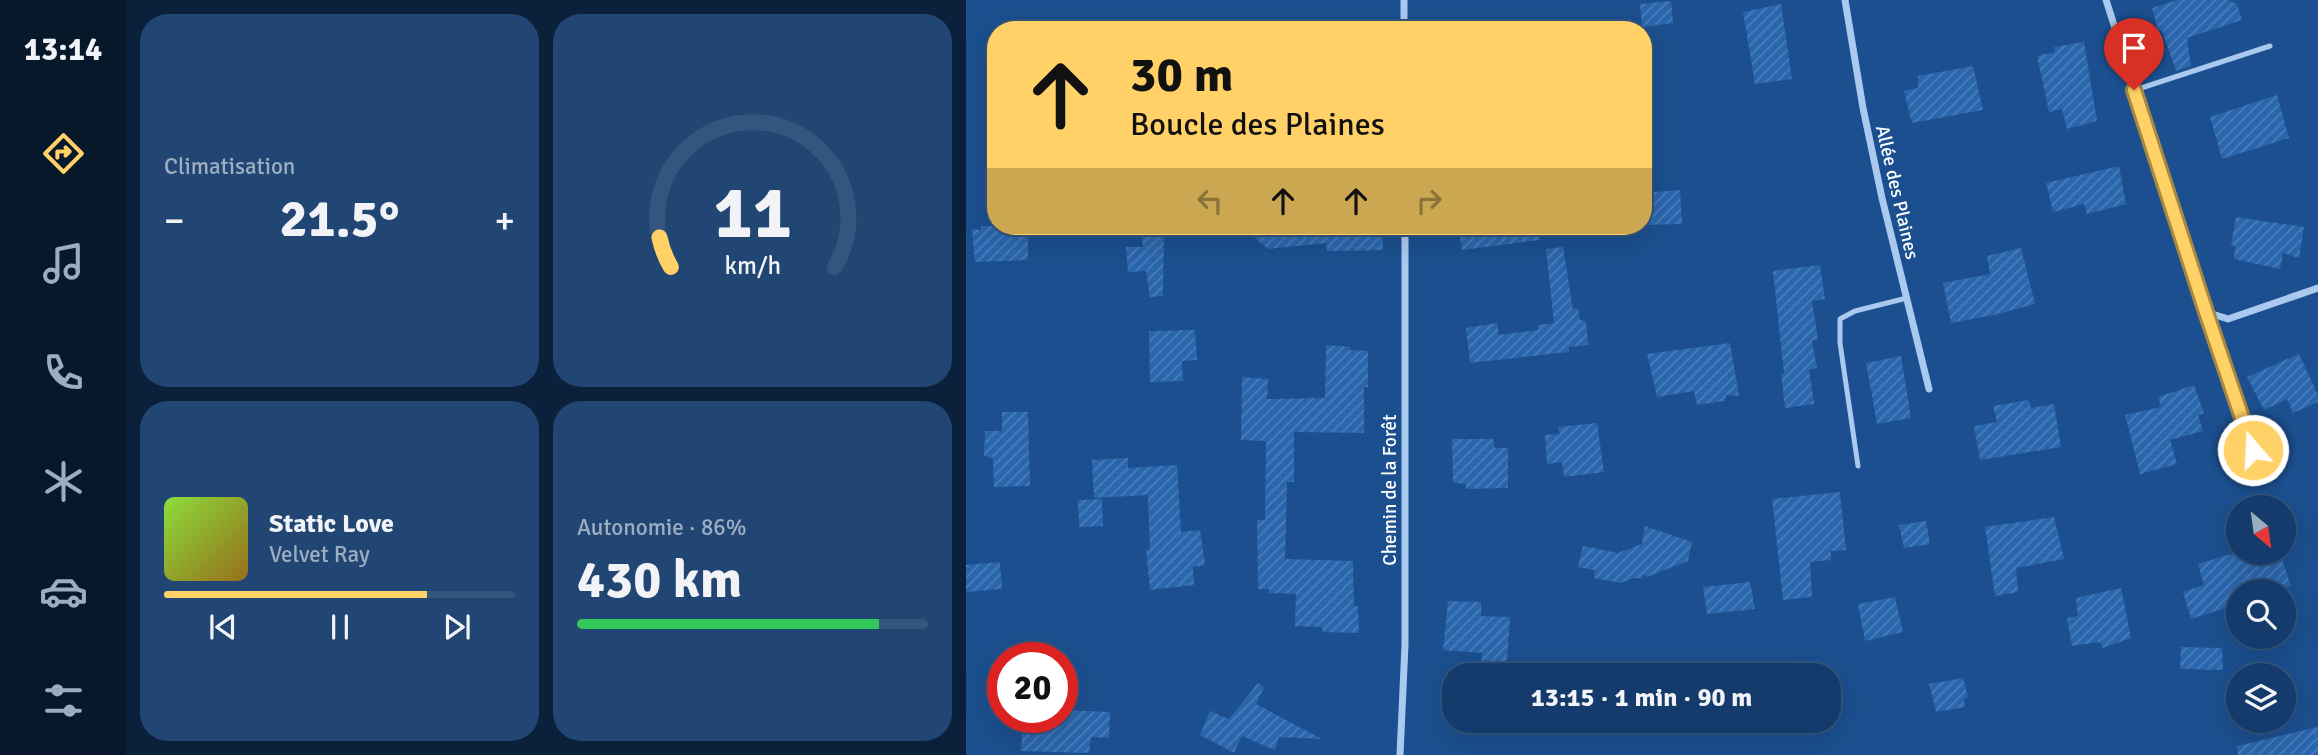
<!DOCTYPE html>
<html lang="fr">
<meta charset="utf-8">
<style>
:root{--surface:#143b6b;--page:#214673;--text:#f1f3f6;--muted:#9dadc1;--line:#33557e;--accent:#ffd166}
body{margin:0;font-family:Signika,sans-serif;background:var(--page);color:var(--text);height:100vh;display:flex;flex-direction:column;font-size:26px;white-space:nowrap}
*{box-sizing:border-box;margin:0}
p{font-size:23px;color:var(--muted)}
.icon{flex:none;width:38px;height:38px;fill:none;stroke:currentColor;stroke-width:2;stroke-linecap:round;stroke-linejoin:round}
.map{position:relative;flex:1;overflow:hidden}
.details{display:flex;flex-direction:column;gap:14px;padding:14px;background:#0b203b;width:840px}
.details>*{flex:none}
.top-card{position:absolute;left:21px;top:21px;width:665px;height:214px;border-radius:28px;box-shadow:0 7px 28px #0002,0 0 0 2px var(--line);background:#ffd166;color:#111;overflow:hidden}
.needle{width:46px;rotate:151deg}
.controls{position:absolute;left:1260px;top:495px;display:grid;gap:14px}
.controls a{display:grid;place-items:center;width:70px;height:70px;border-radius:50%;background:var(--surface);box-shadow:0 7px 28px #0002,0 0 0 2px var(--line);font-size:35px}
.speed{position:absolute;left:21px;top:642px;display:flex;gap:14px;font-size:35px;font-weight:700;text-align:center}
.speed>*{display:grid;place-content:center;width:91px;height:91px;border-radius:50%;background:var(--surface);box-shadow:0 7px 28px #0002,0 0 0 2px var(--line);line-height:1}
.speed .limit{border:10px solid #d22;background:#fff;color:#111}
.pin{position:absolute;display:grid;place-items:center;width:60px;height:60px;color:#fff;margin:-72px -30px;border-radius:50% 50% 50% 0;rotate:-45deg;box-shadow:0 0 7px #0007}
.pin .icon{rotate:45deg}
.me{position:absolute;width:77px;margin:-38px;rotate:341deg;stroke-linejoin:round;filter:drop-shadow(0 0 5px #0008)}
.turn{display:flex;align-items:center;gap:24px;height:147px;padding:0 28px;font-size:32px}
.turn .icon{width:91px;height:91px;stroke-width:2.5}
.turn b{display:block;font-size:49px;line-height:60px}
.lanes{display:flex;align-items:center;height:66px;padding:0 28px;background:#0003;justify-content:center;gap:35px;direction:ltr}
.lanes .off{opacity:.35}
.big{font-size:52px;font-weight:700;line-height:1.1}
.details .card{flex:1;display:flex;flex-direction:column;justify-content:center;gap:10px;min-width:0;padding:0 24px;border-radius:28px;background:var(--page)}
.details .dial{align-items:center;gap:0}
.dial svg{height:182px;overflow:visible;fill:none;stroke:var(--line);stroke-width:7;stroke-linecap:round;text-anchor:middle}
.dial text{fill:var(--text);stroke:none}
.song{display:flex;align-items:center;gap:21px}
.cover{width:84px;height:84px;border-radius:10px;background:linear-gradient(135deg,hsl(90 70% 55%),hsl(40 70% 35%))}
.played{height:7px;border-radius:4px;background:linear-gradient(90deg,var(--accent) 75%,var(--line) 75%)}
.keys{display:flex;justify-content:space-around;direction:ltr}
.heat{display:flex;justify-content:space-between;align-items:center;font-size:38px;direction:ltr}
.charge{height:10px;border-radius:5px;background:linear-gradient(90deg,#34c759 86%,var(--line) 0)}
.details .tiles{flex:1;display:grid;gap:14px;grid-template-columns:repeat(2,1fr)}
.trip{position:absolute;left:476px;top:663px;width:399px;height:70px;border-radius:28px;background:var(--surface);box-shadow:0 7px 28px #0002,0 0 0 2px var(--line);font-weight:700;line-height:70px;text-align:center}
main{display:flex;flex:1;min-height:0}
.dock{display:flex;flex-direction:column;width:126px;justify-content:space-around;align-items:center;background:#08182b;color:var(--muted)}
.dock .icon{width:49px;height:49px}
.dock .on{color:var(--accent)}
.dock b{font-size:32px;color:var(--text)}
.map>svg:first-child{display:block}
.building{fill:url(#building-hatch)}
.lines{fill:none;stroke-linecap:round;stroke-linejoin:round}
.service{stroke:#a9c9ee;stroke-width:5}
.minor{stroke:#a9c9ee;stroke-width:7}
.route-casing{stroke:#a68842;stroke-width:18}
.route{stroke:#ffd166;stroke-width:12}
.labels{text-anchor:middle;stroke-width:7;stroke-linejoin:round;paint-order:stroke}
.street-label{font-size:19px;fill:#fff;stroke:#1b4f8f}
</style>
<main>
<nav class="dock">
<b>13:14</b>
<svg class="icon on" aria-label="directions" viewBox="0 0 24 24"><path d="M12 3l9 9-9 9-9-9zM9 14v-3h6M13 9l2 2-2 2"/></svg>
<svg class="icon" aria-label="music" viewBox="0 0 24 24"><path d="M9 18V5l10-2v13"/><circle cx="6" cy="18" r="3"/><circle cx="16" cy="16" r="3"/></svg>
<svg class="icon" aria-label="phone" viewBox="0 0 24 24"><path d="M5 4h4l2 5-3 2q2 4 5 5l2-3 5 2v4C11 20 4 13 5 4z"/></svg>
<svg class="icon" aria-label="climate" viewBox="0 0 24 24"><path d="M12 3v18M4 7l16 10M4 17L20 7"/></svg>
<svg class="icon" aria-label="car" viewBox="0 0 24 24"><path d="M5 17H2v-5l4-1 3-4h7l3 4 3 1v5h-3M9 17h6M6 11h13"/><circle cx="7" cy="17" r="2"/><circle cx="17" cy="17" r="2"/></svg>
<svg class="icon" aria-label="filters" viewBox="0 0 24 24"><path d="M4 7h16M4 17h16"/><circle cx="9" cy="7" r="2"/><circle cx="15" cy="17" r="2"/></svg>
</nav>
<section class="details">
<div class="tiles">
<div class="card"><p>Climatisation</p>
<div class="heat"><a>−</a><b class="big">21.5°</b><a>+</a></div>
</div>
<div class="card dial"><svg viewBox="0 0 100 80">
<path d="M14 69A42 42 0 1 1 86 69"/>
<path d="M14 69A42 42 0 0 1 9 56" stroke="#ffd166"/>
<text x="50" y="56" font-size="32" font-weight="700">11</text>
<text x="50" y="72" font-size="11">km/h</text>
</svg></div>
<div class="card">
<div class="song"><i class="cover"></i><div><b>Static Love</b><p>Velvet Ray</p></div></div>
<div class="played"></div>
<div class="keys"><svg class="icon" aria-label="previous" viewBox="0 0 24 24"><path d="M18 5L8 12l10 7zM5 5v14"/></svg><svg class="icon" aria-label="pause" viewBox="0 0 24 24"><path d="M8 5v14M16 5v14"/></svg><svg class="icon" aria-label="next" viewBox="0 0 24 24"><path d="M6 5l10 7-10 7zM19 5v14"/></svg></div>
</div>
<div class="card"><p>Autonomie · 86%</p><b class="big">430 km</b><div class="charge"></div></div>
</div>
</section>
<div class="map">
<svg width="1352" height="755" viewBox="0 0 1352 755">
<defs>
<pattern id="building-hatch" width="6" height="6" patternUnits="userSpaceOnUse" patternTransform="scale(1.75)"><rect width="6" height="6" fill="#2a66ad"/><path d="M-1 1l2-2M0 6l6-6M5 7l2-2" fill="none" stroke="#4a7db9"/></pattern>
</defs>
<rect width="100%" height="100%" fill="#1b4f8f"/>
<g class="building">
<path d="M1211,0H1262L1271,4L1276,20L1221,38L1225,66L1210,71L1196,31L1192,30L1186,8Z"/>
<path d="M705,1L707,23L676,27L674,4Z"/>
<path d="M815,4L826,79L789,84L777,12Z"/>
<path d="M1118,42L1131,121L1101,129L1096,109L1083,112L1071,56L1089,52L1088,47Z"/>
<path d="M1007,66L1017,110L946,123L938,91L952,88V76Z"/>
<path d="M1311,95L1323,138L1256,159L1244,117Z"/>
<path d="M1153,166L1160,204L1121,214L1118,204L1087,212L1080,183Z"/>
<path d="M714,190L716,224L677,225V193Z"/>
<path d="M1270,217L1338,227L1333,258L1317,253L1314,269L1268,259L1269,246L1265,245Z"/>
<path d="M15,226H62V260L9,262L6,229L15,230Z"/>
<path d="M175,226H198L197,296L184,297L180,271L162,272L160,247H177Z"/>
<path d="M275,226H416L417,250L361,251L360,243L302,249Z"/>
<path d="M492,226H573L574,240L496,250Z"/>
<path d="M597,247L607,309L612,308L614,320L620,321L622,345L603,347V352L504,363L500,328L531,323L533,335L572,330V325L588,323L580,249Z"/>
<path d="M1055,248L1069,304L1032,314L985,323L977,283L1024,274L1021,256Z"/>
<path d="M854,265L859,299L846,301L852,339L846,341L851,368L843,370L848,404L819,408L815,374H818L807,271Z"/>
<path d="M229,330L231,360L216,361L217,381L184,382L183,331Z"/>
<path d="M764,343L773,396L760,395L759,401L731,405L728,391L691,397L681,354Z"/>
<path d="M360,345L384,347L383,350L402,351V387H398V433L328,432V482H321L319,559L387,561L388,606H392L393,633L357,632L356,627L329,626L330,594L303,593V589H292L291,520H299L300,441L275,440L276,377L302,379L301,399L359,398Z"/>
<path d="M1333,354L1352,395V402L1327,413L1321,399L1298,410L1281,377Z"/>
<path d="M935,356L945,418L911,424L900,363Z"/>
<path d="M1228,385L1238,413L1232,415L1237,431L1204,440L1211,464L1174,474L1159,415L1195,407L1192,397Z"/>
<path d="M1063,400L1065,408L1088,404L1095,447L1014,460L1008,426L1031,422L1027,406Z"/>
<path d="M36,412H62L64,486L28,487L27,458L18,456L19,431H36Z"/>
<path d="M631,423L638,472L598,477L596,462L581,464L579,435L594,434L592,427Z"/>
<path d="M486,439H527L529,448H542V488L500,489V484L487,483Z"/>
<path d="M162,458V468L211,465L215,532L234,530L236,543L239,565L227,567L228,585L184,590L180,550H184L182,495L128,498L126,460Z"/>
<path d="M874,492L880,550L865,551V560L844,562L846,597L817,600L806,499Z"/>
<path d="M136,499L137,526L113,527L112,500Z"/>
<path d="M1088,517L1098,559L1050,568L1052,592L1029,596L1019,527Z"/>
<path d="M960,521L964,544L938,548L933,525Z"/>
<path d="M679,526L726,542L722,561L681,577L677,574L676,579L668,578L654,583L628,578L629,570L612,567L617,546L652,553L676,544Z"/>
<path d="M1272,552L1279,553L1283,563L1314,553L1325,586L1309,592H1272V604L1225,619L1217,592L1238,585L1232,564Z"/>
<path d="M34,562L36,589L0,592V565Z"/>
<path d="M784,582L789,609L741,614L737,587Z"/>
<path d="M1155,588L1165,638L1137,648L1134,642L1106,646L1101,618L1112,616L1110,598Z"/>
<path d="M929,597L937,632L899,641L892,604Z"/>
<path d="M482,601L515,602V616L544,617L540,676H515L516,653L477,650Z"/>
<path d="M1215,647L1256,648L1257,670L1214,669Z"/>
<path d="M997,678L1002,697L998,699L999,707L970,712L963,684Z"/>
<path d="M292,683L298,687L290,704L356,739L313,737L309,750L276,736L268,753L234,735L244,711L263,719Z"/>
<path d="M96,710L144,712L143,738L125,737L123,753L55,751L57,718H96Z"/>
<path d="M1352,727V755H1272L1271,746Z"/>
</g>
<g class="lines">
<g class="service">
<path d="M1169,90L1304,46"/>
<path d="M1240,312L1296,474"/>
<path d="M892,466L874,343V319L889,311L941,298"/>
</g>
<g class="minor">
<path d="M438,0V30"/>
<path d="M879,0L897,108L916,198L963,389"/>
<path d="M1140,0L1240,312L1262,319L1352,288"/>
<path d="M434,755L439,645V226"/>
</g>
</g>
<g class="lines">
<defs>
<path id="route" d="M1168,90L1240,312L1287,450"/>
</defs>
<use href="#route" class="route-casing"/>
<use href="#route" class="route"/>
</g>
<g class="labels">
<g class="street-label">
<text transform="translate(932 192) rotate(77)" y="7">Allée des Plaines</text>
<text transform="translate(423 490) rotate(-90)" y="7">Chemin de la Forêt</text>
</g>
</g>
</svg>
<div class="controls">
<a><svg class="needle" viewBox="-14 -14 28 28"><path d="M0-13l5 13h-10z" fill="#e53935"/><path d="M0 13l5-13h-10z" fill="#9dadc1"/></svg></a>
<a><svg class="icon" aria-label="search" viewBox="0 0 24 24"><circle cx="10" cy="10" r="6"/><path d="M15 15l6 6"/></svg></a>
<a><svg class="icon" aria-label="layers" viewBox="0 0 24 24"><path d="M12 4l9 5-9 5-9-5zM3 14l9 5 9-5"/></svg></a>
</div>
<div class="speed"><div class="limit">20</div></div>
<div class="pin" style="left:1168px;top:90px;background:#d93025"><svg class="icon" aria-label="arrive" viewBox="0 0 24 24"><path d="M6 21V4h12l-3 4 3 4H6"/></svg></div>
<svg class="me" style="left:1287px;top:450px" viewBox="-20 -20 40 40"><circle r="17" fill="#ffd166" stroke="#fff" stroke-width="3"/><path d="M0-11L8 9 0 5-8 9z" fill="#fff"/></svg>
<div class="trip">13:15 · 1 min · 90 m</div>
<div class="top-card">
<div class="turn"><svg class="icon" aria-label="ahead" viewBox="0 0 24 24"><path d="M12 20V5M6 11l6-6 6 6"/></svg><div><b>30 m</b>Boucle des Plaines</div></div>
<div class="lanes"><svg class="icon off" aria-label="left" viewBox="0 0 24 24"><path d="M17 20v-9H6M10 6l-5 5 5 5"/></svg><svg class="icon" aria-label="ahead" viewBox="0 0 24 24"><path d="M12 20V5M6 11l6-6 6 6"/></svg><svg class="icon" aria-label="ahead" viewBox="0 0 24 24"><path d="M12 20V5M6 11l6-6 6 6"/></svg><svg class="icon off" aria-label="right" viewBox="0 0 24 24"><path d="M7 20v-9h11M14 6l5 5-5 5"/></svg></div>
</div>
</div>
</main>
